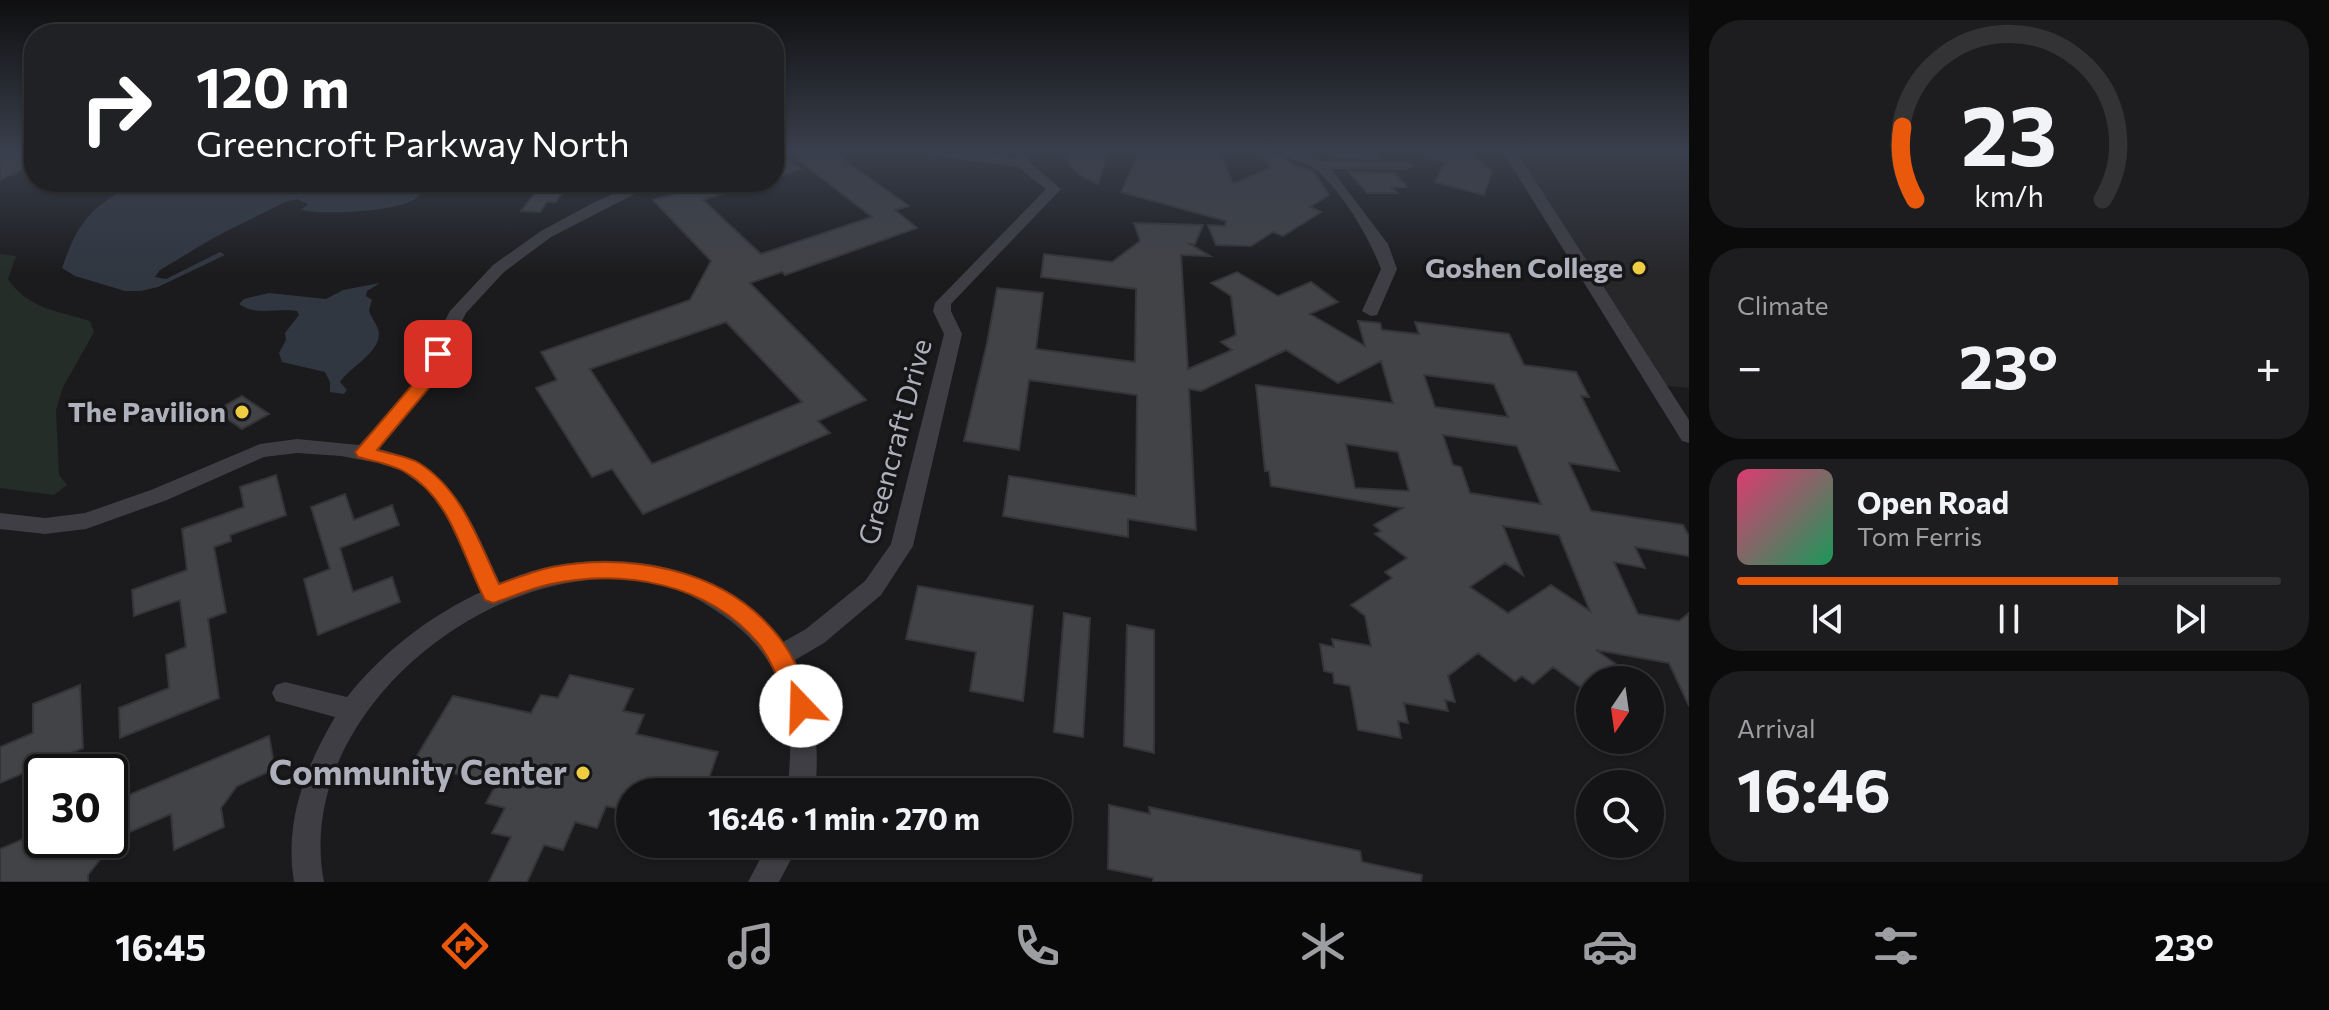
<!DOCTYPE html>
<meta charset="utf-8">
<style>
:root{--surface:#141416;--page:#1d1d1f;--text:#f1f3f6;--muted:#9d9ea1;--line:#333335;--accent:#ea580c}
body{margin:0;font-family:Commissioner,sans-serif;background:var(--page);color:var(--text);height:100vh;display:flex;flex-direction:column;font-size:30px;white-space:nowrap}
*{box-sizing:border-box;margin:0}
p{font-size:26px;color:var(--muted)}
.icon{flex:none;width:44px;height:44px;fill:none;stroke:currentColor;stroke-width:2;stroke-linecap:round;stroke-linejoin:round}
.map{position:relative;flex:1;overflow:hidden}
.panel{display:flex;flex-direction:column;gap:20px;padding:20px;background:#0b0b0c;width:640px}
.panel>*{flex:none}
.banner{position:absolute;left:24px;top:24px;width:760px;height:168px;border-radius:32px;box-shadow:0 2px 6px #0004,0 0 0 2px var(--line);background:#202124;color:#fff;overflow:hidden}
.needle{width:52px;rotate:193deg}
.buttons{position:absolute;left:1576px;top:666px;display:grid;gap:16px}
.buttons a{display:grid;place-items:center;width:88px;height:88px;border-radius:50%;background:var(--surface);box-shadow:0 2px 6px #0004,0 0 0 2px var(--line);font-size:40px}
.speed{position:absolute;left:24px;top:754px;display:flex;gap:16px;font-size:40px;font-weight:700;text-align:center}
.speed>*{display:grid;place-content:center;width:104px;height:104px;border-radius:50%;background:var(--surface);box-shadow:0 2px 6px #0004,0 0 0 2px var(--line);line-height:1}
.speed .limit{border:4px solid #111;border-radius:12px;background:#fff;color:#111}
.pin{position:absolute;display:grid;place-items:center;width:68px;height:68px;color:#fff;margin:-34px;border-radius:16px;box-shadow:0 4px 12px #0006}
.me{position:absolute;width:88px;margin:-44px;rotate:339deg;stroke-linejoin:round;filter:drop-shadow(0 0 6px #0008)}
.turn{display:flex;align-items:center;gap:28px;height:168px;padding:0 40px;font-size:36px}
.turn .icon{width:104px;height:104px;stroke-width:2.5}
.turn b{display:block;font-size:56px;line-height:68px}
.big{font-size:60px;font-weight:700;line-height:1.1}
.panel .widget{flex:1;display:flex;flex-direction:column;justify-content:center;gap:12px;min-width:0;padding:0 28px;border-radius:32px;background:var(--page)}
.panel .dial{align-items:center;gap:0}
.dial svg{height:208px;overflow:visible;fill:none;stroke:var(--line);stroke-width:7;stroke-linecap:round;text-anchor:middle}
.dial text{fill:var(--text);stroke:none}
.song{display:flex;align-items:center;gap:24px}
.cover{width:96px;height:96px;border-radius:12px;background:linear-gradient(135deg,hsl(340 70% 55%),hsl(150 70% 35%))}
.played{height:8px;border-radius:4px;background:linear-gradient(90deg,var(--accent) 70%,var(--line) 70%)}
.keys{display:flex;justify-content:space-around;direction:ltr}
.heat{display:flex;justify-content:space-between;align-items:center;font-size:44px;direction:ltr}
.trip{position:absolute;left:616px;top:778px;width:456px;height:80px;border-radius:40px;background:var(--surface);box-shadow:0 2px 6px #0004,0 0 0 2px var(--line);font-weight:700;line-height:80px;text-align:center}
.tabs{display:flex;height:128px;justify-content:space-around;align-items:center;background:#080809;color:var(--muted)}
.tabs .icon{width:56px;height:56px}
.tabs .selected{color:var(--accent)}
.tabs b{font-size:36px;color:var(--text)}
main{display:flex;flex:1;min-height:0}
.map>svg:first-child{display:block}
.built{fill:#27272a}
.green{fill:#242d27}
.water{fill:#303741}
.building{fill:#424347;stroke:#353539;stroke-width:2;fill-rule:evenodd}
.lines{fill:none;stroke-linecap:round;stroke-linejoin:round}
.minor{fill:#3e3e44;fill-rule:evenodd}
.route{fill:#ea580c;stroke:#983908;stroke-width:2}
.poi-dot{fill:#efcd41;stroke:#161618;stroke-width:3}
.labels{text-anchor:middle;stroke-width:7;stroke-linejoin:round;paint-order:stroke}
.poi-label{font-size:28px;font-weight:bold;fill:#aeb0bc;stroke:#161618;text-anchor:end}
.street-label{font-size:28px;fill:#aeb0bc;stroke:#161618}
.near-poi-label{font-size:34px;font-weight:bold;fill:#aeb0bc;stroke:#161618;text-anchor:end}
</style>
<main>
<div class="map">
<svg width="1689" height="882" viewBox="0 0 1689 882">
<rect width="100%" height="100%" fill="#1b1b1d"/>
<path class="built" d="M1518,152H1689V388L1659,385Z"/>
<path class="green" d="M0,254L16,256L8,279C27,308 58,311 90,321L94,332L63,387L56,410L59,475L67,485L54,495L0,488Z"/>
<g class="water">
<path d="M136,182H429L430,184C424,190 419,198 411,201C390,212 323,215 301,210L308,204L297,199L285,202L215,237L160,270L155,277L166,279L220,252L225,255L158,287L141,291H125L75,276L62,268C79,219 91,208 136,182Z"/>
<path d="M380,283L367,291L366,296L372,300L369,310C371,317 375,322 378,329C385,350 350,367 340,382L347,390L344,394L330,392V382L325,372L282,362L279,353L286,340L285,333L299,315L297,311C277,307 257,317 239,304L244,299L269,293L326,299L343,290Z"/>
</g>
<g class="building">
<path d="M23,152H34V164L0,180V158Z"/>
<path d="M774,152H776L801,169L774,178Z"/>
<path d="M819,152H833L909,206L895,210L917,228L785,275L782,272L750,283L866,400L818,421L830,433L643,514L612,469L592,477L536,388L557,380L541,352L690,300L711,261L653,200L690,189L683,182H749L750,185L703,200L761,254L872,217L797,159ZM726,322L802,402L652,464L590,369Z"/>
<path d="M1065,152H1108L1098,184L1081,176L1069,164Z"/>
<path d="M1175,152H1216L1222,157L1233,184L1270,168L1263,155H1281L1293,165L1313,171L1329,195L1310,207L1321,212L1283,236L1273,232L1251,246L1216,245L1208,225L1225,226L1226,221L1121,192L1138,155Z"/>
<path d="M1332,152H1374L1381,159L1338,158Z"/>
<path d="M1422,152H1470L1492,172L1484,195L1435,182L1444,163Z"/>
<path d="M1349,172L1394,173L1407,187H1391L1397,193H1367Z"/>
<path d="M544,182H570L556,202H547L540,212L521,211Z"/>
<path d="M1134,223L1203,225L1195,244H1190L1210,256L1181,255L1188,369L1232,350L1221,342L1236,335L1231,296L1211,283L1237,272L1278,296L1311,282L1338,302L1310,314L1365,346L1358,321L1380,323L1382,330L1419,334L1415,322L1509,334L1524,365L1576,372L1589,397L1581,396L1619,471L1569,463L1591,511L1683,525L1689,536V556L1635,547L1645,568L1614,562L1638,614L1679,621L1689,613V706L1669,663L1596,650L1638,680H1590V694L1553,667L1533,684L1522,676L1515,681L1478,653L1448,676L1455,702L1445,700L1448,711L1404,703L1408,723L1398,721L1401,738L1358,730L1350,686L1334,683L1333,673L1324,671L1320,644L1334,647L1332,639L1371,646L1365,616L1351,605L1392,578L1385,572L1407,558L1375,534L1381,531L1374,525L1403,508L1271,486L1269,471H1265L1256,385L1393,403L1381,361L1338,383L1286,350L1201,391L1189,389L1196,530L1128,519V537L1003,516L1009,476L1136,496L1137,395L1029,380L1019,450L964,441L987,343L997,288L1043,293L1036,349L1135,362L1136,289L1041,277L1044,254L1112,262L1140,241ZM1424,375L1494,384L1508,417L1435,407ZM1443,435L1517,446L1541,504L1470,493L1461,467L1453,465ZM1346,444L1398,452L1409,491L1355,488ZM1503,526L1559,535L1590,611L1551,585L1508,613L1470,587L1505,563L1523,575Z"/>
<path d="M242,396L269,414L242,429L216,411Z"/>
<path d="M276,475L286,515L230,535L231,541L214,547L226,612L208,619L219,698L120,738L119,708L169,688L166,655L186,647L180,600L134,616L132,590L187,570L182,529L244,507L240,487Z"/>
<path d="M345,494L354,520L392,505L399,525L340,548L353,592L392,577L400,602L318,635L304,579L330,569L311,507Z"/>
<path d="M918,586L1033,606L1023,701L970,691L976,652L906,639Z"/>
<path d="M1064,613L1090,618L1083,737L1054,732Z"/>
<path d="M1127,625L1154,630V753L1124,746Z"/>
<path d="M570,675L633,689L623,711L644,715L636,734L718,752L704,792H630V811L606,806L597,828L575,822L563,850L544,845L527,882H489L511,837L492,833L505,808L486,803L497,783L412,764L453,696L531,713L541,695L558,698Z"/>
<path d="M80,685L83,748L0,783V747L33,733V704Z"/>
<path d="M269,736L275,769L237,786L221,808L224,827L174,850L171,814L111,840H115L88,875V882H0V849L42,831V840H110V803Z"/>
<path d="M1109,805L1150,814L1149,807L1360,851L1362,862L1422,875L1421,882H1153V878L1108,869Z"/>
</g>
<g class="lines">
<g class="minor">
<path d="M929,152H965L1015,158L1014,152H1028L1029,162L1061,189L951,304V311L962,334L913,546L881,595L824,643L795,660C815,703 820,745 815,792H787C796,721 788,664 728,619C702,600 678,587 647,580C635,577 622,579 610,579C464,579 294,727 324,882H294C284,822 305,768 335,717L276,701L272,693L276,685L285,682L347,697C383,652 428,617 481,592L451,524L434,495L403,471L378,463L341,456L297,453L264,457L167,500L86,529L45,534L0,529V513L45,518L85,513L151,490L260,444L297,439L359,445L407,393L450,311L493,265L541,231L593,203L639,182H658L551,237L504,272L466,313L427,391L379,449C454,467 470,519 500,583C589,541 724,557 783,642L806,629L865,581L891,544L944,334L933,311L935,303L1046,189L1018,167L936,156Z"/>
<path d="M1281,152H1299L1320,161L1407,162L1414,166L1407,170L1331,169L1388,244L1397,269L1377,315L1371,316L1362,311L1381,269C1370,239 1341,189 1315,169C1305,162 1291,160 1281,152Z"/>
<path d="M1503,152H1517L1689,420V443L1682,441Z"/>
<path d="M768,844H799L779,882H748Z"/>
</g>
</g>
<linearGradient id="sky" x2="0" y2="1"><stop stop-color="#0f0f10"/><stop offset="0.55" stop-color="#393f4c"/><stop offset="1" stop-color="#393f4c" stop-opacity="0"/></linearGradient>
<rect width="1689" height="275" fill="url(#sky)"/>
<path class="route" d="M438,349L446,354L428,389L377,450C390,454 407,456 419,463C462,490 478,540 499,584C516,578 534,571 552,567C628,553 720,568 773,630C792,651 804,680 812,706L809,714L801,717L792,714C781,690 775,664 758,643C708,583 624,569 551,584C531,588 512,597 493,603L485,600C462,556 452,499 405,472C392,464 372,461 358,457L355,452L415,382L432,351Z"/>
<g class="poi-dot">
<circle cx="1639" cy="268" r="8"/>
<circle cx="242" cy="412" r="8"/>
<circle cx="583" cy="773" r="8"/>
</g>
<g class="labels">
<g class="poi-label">
<text x="1623" y="278">Goshen College</text>
<text x="226" y="422">The Pavilion</text>
</g>
<g class="street-label">
<text transform="translate(895 442) rotate(-75)" y="10">Greencraft Drive</text>
</g>
<g class="near-poi-label">
<text x="567" y="785">Community Center</text>
</g>
</g>
</svg>
<div class="buttons">
<a><svg class="needle" viewBox="-14 -14 28 28"><path d="M0-13l5 13h-10z" fill="#e53935"/><path d="M0 13l5-13h-10z" fill="#9d9ea1"/></svg></a>
<a><svg class="icon" aria-label="search" viewBox="0 0 24 24"><circle cx="10" cy="10" r="6"/><path d="M15 15l6 6"/></svg></a>
</div>
<div class="speed"><div class="limit">30</div></div>
<div class="pin" style="left:438px;top:354px;background:#d93025"><svg class="icon" aria-label="arrive" viewBox="0 0 24 24"><path d="M6 21V4h12l-3 4 3 4H6"/></svg></div>
<svg class="me" style="left:801px;top:706px" viewBox="-20 -20 40 40"><circle r="19" fill="#fff"/><path d="M0-13L10 11 0 6-10 11z" fill="#ea580c"/></svg>
<div class="trip">16:46 · 1 min · 270 m</div>
<div class="banner">
<div class="turn"><svg class="icon" aria-label="right" viewBox="0 0 24 24"><path d="M7 20v-9h11M14 6l5 5-5 5"/></svg><div><b>120 m</b>Greencroft Parkway North</div></div>
</div>
</div>
<section class="panel">
<div class="widget dial"><svg viewBox="0 0 100 80">
<path d="M14 69A42 42 0 1 1 86 69"/>
<path d="M14 69A42 42 0 0 1 9 41" stroke="#ea580c"/>
<text x="50" y="56" font-size="32" font-weight="700">23</text>
<text x="50" y="72" font-size="11">km/h</text>
</svg></div>
<div class="widget"><p>Climate</p>
<div class="heat"><a>−</a><b class="big">23°</b><a>+</a></div>
</div>
<div class="widget">
<div class="song"><i class="cover"></i><div><b>Open Road</b><p>Tom Ferris</p></div></div>
<div class="played"></div>
<div class="keys"><svg class="icon" aria-label="previous" viewBox="0 0 24 24"><path d="M18 5L8 12l10 7zM5 5v14"/></svg><svg class="icon" aria-label="pause" viewBox="0 0 24 24"><path d="M8 5v14M16 5v14"/></svg><svg class="icon" aria-label="next" viewBox="0 0 24 24"><path d="M6 5l10 7-10 7zM19 5v14"/></svg></div>
</div>
<div class="widget"><p>Arrival</p><b class="big">16:46</b></div>
</section>
</main>
<nav class="tabs">
<b>16:45</b>
<svg class="icon selected" aria-label="directions" viewBox="0 0 24 24"><path d="M12 3l9 9-9 9-9-9zM9 14v-3h6M13 9l2 2-2 2"/></svg>
<svg class="icon" aria-label="music" viewBox="0 0 24 24"><path d="M9 18V5l10-2v13"/><circle cx="6" cy="18" r="3"/><circle cx="16" cy="16" r="3"/></svg>
<svg class="icon" aria-label="phone" viewBox="0 0 24 24"><path d="M5 4h4l2 5-3 2q2 4 5 5l2-3 5 2v4C11 20 4 13 5 4z"/></svg>
<svg class="icon" aria-label="climate" viewBox="0 0 24 24"><path d="M12 3v18M4 7l16 10M4 17L20 7"/></svg>
<svg class="icon" aria-label="car" viewBox="0 0 24 24"><path d="M5 17H2v-5l4-1 3-4h7l3 4 3 1v5h-3M9 17h6M6 11h13"/><circle cx="7" cy="17" r="2"/><circle cx="17" cy="17" r="2"/></svg>
<svg class="icon" aria-label="filters" viewBox="0 0 24 24"><path d="M4 7h16M4 17h16"/><circle cx="9" cy="7" r="2"/><circle cx="15" cy="17" r="2"/></svg>
<b>23°</b>
</nav>
